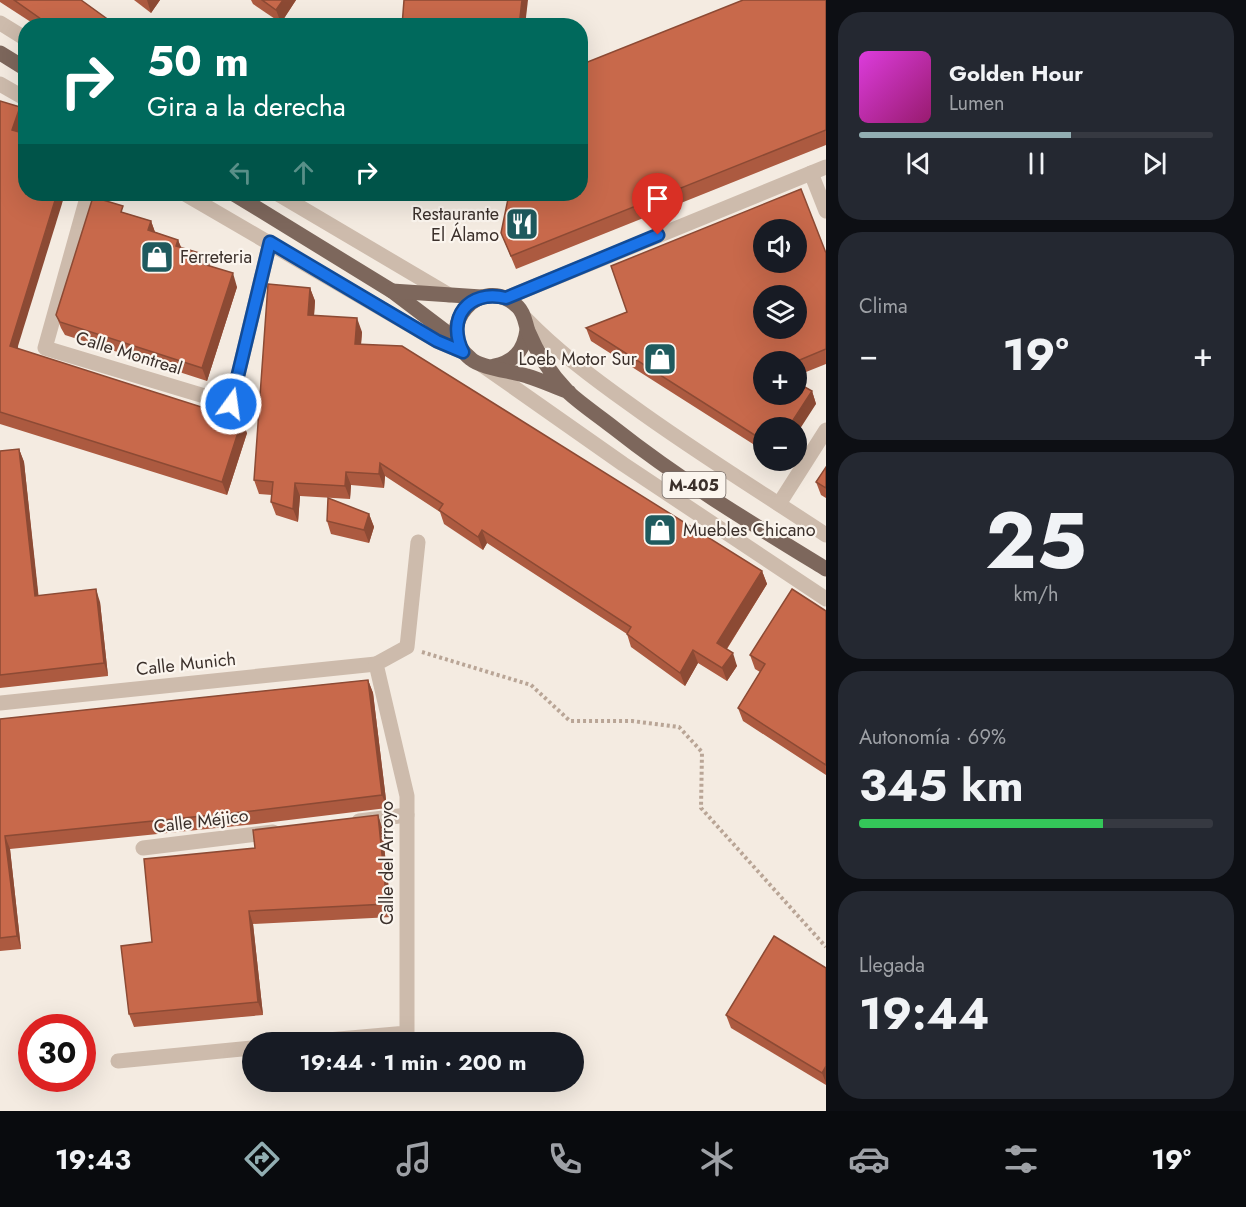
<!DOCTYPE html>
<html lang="es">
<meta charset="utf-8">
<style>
:root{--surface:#171b24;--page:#242831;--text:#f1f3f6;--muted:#9ea1a6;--line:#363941;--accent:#92aeb2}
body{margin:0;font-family:Jost,sans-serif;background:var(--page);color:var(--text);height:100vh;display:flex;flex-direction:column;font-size:22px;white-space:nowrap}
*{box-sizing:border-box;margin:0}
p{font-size:20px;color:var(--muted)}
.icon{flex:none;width:33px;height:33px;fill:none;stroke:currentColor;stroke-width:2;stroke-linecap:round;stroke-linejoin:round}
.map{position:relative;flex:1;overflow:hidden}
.details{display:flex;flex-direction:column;gap:12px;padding:12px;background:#0d0f14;width:420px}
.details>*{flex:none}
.top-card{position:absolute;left:18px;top:18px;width:570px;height:183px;border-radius:24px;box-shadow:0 6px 24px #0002;background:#00695c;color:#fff;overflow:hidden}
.buttons{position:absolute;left:753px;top:219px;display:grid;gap:12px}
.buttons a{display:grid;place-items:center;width:54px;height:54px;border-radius:50%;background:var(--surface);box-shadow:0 6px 24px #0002;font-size:30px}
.speed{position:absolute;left:18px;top:1014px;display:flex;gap:12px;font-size:30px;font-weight:700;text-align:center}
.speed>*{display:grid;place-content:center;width:78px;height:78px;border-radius:50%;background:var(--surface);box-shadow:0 6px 24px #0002;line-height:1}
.speed .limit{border:9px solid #d22;background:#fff;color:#111}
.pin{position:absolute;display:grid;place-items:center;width:51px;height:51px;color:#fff;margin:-62px -26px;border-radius:50% 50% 50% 0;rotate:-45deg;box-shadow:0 0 6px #0007}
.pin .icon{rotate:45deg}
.me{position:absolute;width:66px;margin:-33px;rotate:14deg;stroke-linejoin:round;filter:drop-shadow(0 0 4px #0008)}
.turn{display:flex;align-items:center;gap:21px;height:126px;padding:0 30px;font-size:27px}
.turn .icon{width:78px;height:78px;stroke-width:2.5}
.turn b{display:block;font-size:42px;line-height:51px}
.lanes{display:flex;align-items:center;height:57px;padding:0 30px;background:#0003;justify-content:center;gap:30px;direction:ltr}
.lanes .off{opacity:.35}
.big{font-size:45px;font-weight:700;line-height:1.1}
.details .widget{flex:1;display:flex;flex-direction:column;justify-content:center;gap:9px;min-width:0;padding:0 21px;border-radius:24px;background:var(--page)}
.details .dial{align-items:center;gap:0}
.dial b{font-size:78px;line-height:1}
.song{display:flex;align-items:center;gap:18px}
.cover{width:72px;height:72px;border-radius:9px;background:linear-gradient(135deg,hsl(300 70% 55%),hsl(320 70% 35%))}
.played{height:6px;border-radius:3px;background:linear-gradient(90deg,var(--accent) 60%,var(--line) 60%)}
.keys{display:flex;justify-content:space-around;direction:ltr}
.heat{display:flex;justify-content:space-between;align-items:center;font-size:33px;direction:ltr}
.charge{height:9px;border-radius:4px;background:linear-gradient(90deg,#34c759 69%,var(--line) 0)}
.trip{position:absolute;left:242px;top:1032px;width:342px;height:60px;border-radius:30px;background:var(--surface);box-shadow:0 6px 24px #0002;font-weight:700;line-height:60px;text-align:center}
.dock{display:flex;height:96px;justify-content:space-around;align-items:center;background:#090b0e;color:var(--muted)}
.dock .icon{width:42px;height:42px}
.dock .active{color:var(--accent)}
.dock b{font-size:27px;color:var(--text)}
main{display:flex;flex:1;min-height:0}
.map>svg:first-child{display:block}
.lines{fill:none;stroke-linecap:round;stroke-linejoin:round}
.path{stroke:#b9a596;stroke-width:4;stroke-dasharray:3 3;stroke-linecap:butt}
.minor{stroke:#cdbbac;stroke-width:15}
.major{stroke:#7d675c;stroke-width:15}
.wall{fill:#ac5a40}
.shaded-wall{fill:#8c4a34}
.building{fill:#c8694b;stroke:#8c4a34;stroke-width:1.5;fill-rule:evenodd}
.route-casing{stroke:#114b97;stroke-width:15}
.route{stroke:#1a73e8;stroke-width:10}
.labels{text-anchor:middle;stroke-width:4.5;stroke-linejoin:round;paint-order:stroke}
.shield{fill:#fbf5ee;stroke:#756b66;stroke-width:1.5}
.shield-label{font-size:16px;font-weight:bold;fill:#3b302b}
.poi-label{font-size:18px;fill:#3b302b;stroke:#fbf5ee;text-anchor:end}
.street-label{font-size:18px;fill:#3b302b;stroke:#fbf5ee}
</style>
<main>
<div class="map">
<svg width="826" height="1111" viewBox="0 0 826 1111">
<rect width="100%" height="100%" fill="#f4ebe1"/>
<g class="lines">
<path class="path" d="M422,652L531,685L570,721H632L679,727L702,752L701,808L826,947"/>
<g class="minor">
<path d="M0,23L26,39"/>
<path d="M0,84L26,99"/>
<path d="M811,173L826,211"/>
<path d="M88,194L45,348L231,404L270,242"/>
<path d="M185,194L437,341L463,352"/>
<path d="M278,194L449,295"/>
<path d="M506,298L826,167"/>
<path d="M525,318C557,351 593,378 631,405C694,451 761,492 826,535"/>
<path d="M482,365L623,464L826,599"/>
<path d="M779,504L826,430"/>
<path d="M0,703L376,664"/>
<path d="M359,821L407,815"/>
<path d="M143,848L273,832"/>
<path d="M305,1042L407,1033V796L376,664L407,647L418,542"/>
<path d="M118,1061L252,1048"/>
</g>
<g class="major">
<path d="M0,53L26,69"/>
<path d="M234,194L392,291L458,341"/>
<path d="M392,291L481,297"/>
<path d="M494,366C514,362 524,351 527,330"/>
<path d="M569,392C555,387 541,380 527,376C512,371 481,368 471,359C431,328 482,271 518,307C525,314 525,323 528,331C537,353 552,375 568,392C582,405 599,416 614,428C681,481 754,525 826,569"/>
</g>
</g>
<g class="wall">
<path d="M0,0H81L117,26H37L0,2Z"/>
<path d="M134,0H160L151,13Z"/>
<path d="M251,0H296L281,23L253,4Z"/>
<path d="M826,0V145L516,269L501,233L580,194Z"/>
<path d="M0,101L20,107L24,120L20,132L18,349L247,433L227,495L0,424Z"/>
<path d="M125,213L151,221L155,232L178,240L181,247L210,266L237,287L207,381L65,335L61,328L56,315Z"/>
<path d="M826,253V364L796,376V362H764L812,391L816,404L764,428V451L591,341L586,328Z"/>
<path d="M310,288L315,301L314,316L362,332L361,344L762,571L767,584L727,649L737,666L727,681L698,663L685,686L631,647L627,634L487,543L483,550L444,524L440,512L385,476L384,488L351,485L350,499L300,496L298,522L276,515L271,502L272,495L259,494L254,480Z"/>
<path d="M19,449L24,462L38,595L100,602L108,676L0,688V451Z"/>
<path d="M826,467V498L821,495L816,482Z"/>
<path d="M369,514L374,527L369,543L331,534L327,521Z"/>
<path d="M826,611V775L743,721L738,708L760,672L755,669L750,655Z"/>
<path d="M368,680L373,693L387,808L256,824L10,849L21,949L0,951V719Z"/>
<path d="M378,815L382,828L392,917L253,924L263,1015L134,1027L129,1014L152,942L255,848Z"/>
<path d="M826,968V1085L731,1028L726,1015Z"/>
</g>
<g class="shaded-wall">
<path d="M147,0H160L151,13Z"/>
<path d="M283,0H296L281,23L276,10Z"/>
<path d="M522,0H528L525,26H519Z"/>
<path d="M20,107L24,120L17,143L12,130Z"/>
<path d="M57,194H65L14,359L10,346Z"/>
<path d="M151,221L156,235L148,230Z"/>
<path d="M178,240L183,253L176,246Z"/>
<path d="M206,255L211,268L203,264Z"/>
<path d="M233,273L237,287L207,381L202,368Z"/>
<path d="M310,288L315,301L313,328L308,315Z"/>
<path d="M357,318L362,332L360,357L355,344Z"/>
<path d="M812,391L816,404L796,435V428H788Z"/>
<path d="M242,420L247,433L227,495L222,482Z"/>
<path d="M19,449L24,462L40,609L35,596Z"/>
<path d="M380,463L385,476L384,488L379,474Z"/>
<path d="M346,472L351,485L350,499L345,486Z"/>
<path d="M295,483L300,496L298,522L293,509Z"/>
<path d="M369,514L374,527L369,543L364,530Z"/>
<path d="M482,530L487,543L483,550L478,537Z"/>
<path d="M762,571L767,584L722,656L717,643Z"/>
<path d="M96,589L100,602L108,676L104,663Z"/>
<path d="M693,650L698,663L685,686L680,673Z"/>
<path d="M733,653L737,666L727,681L722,668Z"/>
<path d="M368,680L373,693L387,808L382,795Z"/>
<path d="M378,815L382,828L392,917L387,904Z"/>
<path d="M5,836L10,849L21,949L17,936Z"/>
<path d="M249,911L253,924L263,1015L258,1002Z"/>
<path d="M826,1066V1083L822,1073Z"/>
</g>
<g class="building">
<path d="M14,0H81L117,26H51Z"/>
<path d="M262,0H283L276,10Z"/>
<path d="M404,0H522L519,26H402Z"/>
<path d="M743,0H826V130L511,256L501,233L509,194H580V65Z"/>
<path d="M0,101L20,107L12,130L26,134V194H57L10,346L242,420L222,482L0,412Z"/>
<path d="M801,189L826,253V349L795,362H764V394H796V382L812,391L788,428H764V441L586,328L627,312L611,266ZM764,230H796V262H764ZM764,296H796V328H764Z"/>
<path d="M93,197L123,206L121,212L151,221L148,230L178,240L176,246L206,255L203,264L233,273L202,368L60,322L56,315Z"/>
<path d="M268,284L310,288L308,315L357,318L355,344L402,346L762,571L717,643L733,653L722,668L693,650L680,673L627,634L631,627L482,530L478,537L439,510L443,504L380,463L379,474L346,472L345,486L295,483L293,509L271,502L273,482L254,480Z"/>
<path d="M19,449L35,596L96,589L104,663L0,675V451Z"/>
<path d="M826,467V488L816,482Z"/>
<path d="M328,498L369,514L364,530L327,521Z"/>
<path d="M792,589L826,611V765L738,708L765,664L750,655Z"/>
<path d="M368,680L382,795L252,811L5,836L17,936L0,938V719Z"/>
<path d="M378,815L387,904L249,911L258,1002L129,1014L121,946L152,942L144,859L255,848L253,830Z"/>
<path d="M774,936L826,968V1066L822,1073L726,1015Z"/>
</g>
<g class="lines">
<defs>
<path id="route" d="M231,404L270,242L437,341L463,352C446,318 468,289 506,298L658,235"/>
</defs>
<use href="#route" class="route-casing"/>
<use href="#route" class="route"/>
</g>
<defs>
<symbol id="restaurant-square" viewBox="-11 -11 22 22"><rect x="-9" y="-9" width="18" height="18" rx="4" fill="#1f5a5e" stroke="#fbf5ee"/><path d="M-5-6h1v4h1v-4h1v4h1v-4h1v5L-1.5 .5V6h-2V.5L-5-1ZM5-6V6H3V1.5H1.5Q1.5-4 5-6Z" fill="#fff"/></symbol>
<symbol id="shop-square" viewBox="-11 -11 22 22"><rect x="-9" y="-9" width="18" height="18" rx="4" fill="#1f5a5e" stroke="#fbf5ee"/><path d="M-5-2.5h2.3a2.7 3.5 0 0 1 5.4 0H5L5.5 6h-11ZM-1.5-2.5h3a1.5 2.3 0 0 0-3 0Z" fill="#fff"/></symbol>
</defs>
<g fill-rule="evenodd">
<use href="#restaurant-square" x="503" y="205" width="38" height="38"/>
<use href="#shop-square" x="138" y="238" width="38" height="38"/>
<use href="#shop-square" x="641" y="340" width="38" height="38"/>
<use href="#shop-square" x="641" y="511" width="38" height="38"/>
</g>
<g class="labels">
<rect class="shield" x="662.5" y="472" width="63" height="26" rx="4.5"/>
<g class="shield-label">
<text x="694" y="491">M-405</text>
</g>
<g class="poi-label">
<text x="499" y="220">Restaurante<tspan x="499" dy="21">El Álamo</tspan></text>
<text x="180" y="263" text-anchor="start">Ferreteria</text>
<text x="637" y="365">Loeb Motor Sur</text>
<text x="683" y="536" text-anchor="start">Muebles Chicano</text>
</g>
<g class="street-label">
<text transform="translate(129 353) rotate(17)" y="6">Calle Montreal</text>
<text transform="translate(186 664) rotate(-6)" y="6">Calle Munich</text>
<text transform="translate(201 821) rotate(-7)" y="6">Calle Méjico</text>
<text transform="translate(387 863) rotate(-90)" y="6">Calle del Arroyo</text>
</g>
</g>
</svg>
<div class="buttons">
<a><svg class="icon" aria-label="sound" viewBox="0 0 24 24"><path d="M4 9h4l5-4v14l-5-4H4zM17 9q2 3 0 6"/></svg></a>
<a><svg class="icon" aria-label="layers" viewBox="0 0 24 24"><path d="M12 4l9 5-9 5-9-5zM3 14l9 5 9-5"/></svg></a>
<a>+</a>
<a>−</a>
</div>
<div class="speed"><div class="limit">30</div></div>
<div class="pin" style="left:658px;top:235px;background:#d93025"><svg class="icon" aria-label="arrive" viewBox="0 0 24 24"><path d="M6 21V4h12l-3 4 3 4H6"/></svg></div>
<svg class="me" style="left:231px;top:404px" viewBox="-20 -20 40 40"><circle r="17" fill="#1a73e8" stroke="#fff" stroke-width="3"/><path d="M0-11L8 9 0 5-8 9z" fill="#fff"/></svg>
<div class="trip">19:44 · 1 min · 200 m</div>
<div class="top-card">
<div class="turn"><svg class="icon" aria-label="right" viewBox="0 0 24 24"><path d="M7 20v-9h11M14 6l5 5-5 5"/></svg><div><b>50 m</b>Gira a la derecha</div></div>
<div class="lanes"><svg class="icon off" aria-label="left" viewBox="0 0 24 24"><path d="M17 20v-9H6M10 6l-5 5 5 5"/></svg><svg class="icon off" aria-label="ahead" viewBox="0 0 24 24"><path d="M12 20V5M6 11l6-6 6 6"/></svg><svg class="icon" aria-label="right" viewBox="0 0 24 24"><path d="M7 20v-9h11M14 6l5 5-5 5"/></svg></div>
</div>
</div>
<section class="details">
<div class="widget">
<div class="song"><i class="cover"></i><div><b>Golden Hour</b><p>Lumen</p></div></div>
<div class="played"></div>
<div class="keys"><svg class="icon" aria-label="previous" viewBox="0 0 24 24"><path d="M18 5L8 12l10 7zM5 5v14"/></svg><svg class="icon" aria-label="pause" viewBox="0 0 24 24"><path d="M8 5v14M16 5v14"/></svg><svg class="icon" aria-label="next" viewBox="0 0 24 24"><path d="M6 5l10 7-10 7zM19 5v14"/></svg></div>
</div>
<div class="widget"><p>Clima</p>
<div class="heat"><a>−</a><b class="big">19°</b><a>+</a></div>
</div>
<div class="widget dial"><b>25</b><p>km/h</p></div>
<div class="widget"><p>Autonomía · 69%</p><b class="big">345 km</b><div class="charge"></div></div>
<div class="widget"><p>Llegada</p><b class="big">19:44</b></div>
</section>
</main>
<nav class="dock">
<b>19:43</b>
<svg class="icon active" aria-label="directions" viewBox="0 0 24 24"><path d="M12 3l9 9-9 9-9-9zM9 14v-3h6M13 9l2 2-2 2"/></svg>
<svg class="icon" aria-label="music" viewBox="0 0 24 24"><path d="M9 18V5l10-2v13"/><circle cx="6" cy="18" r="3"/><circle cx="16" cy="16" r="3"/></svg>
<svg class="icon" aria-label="phone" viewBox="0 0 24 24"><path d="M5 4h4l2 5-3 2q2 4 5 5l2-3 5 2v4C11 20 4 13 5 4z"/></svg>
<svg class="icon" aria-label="climate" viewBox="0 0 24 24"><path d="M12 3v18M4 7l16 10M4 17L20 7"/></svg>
<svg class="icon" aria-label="car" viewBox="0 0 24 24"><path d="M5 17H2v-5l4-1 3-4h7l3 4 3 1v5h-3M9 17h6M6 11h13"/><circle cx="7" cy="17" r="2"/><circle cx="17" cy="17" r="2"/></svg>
<svg class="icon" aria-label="filters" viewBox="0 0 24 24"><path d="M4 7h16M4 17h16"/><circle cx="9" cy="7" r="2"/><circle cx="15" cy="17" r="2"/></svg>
<b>19°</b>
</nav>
